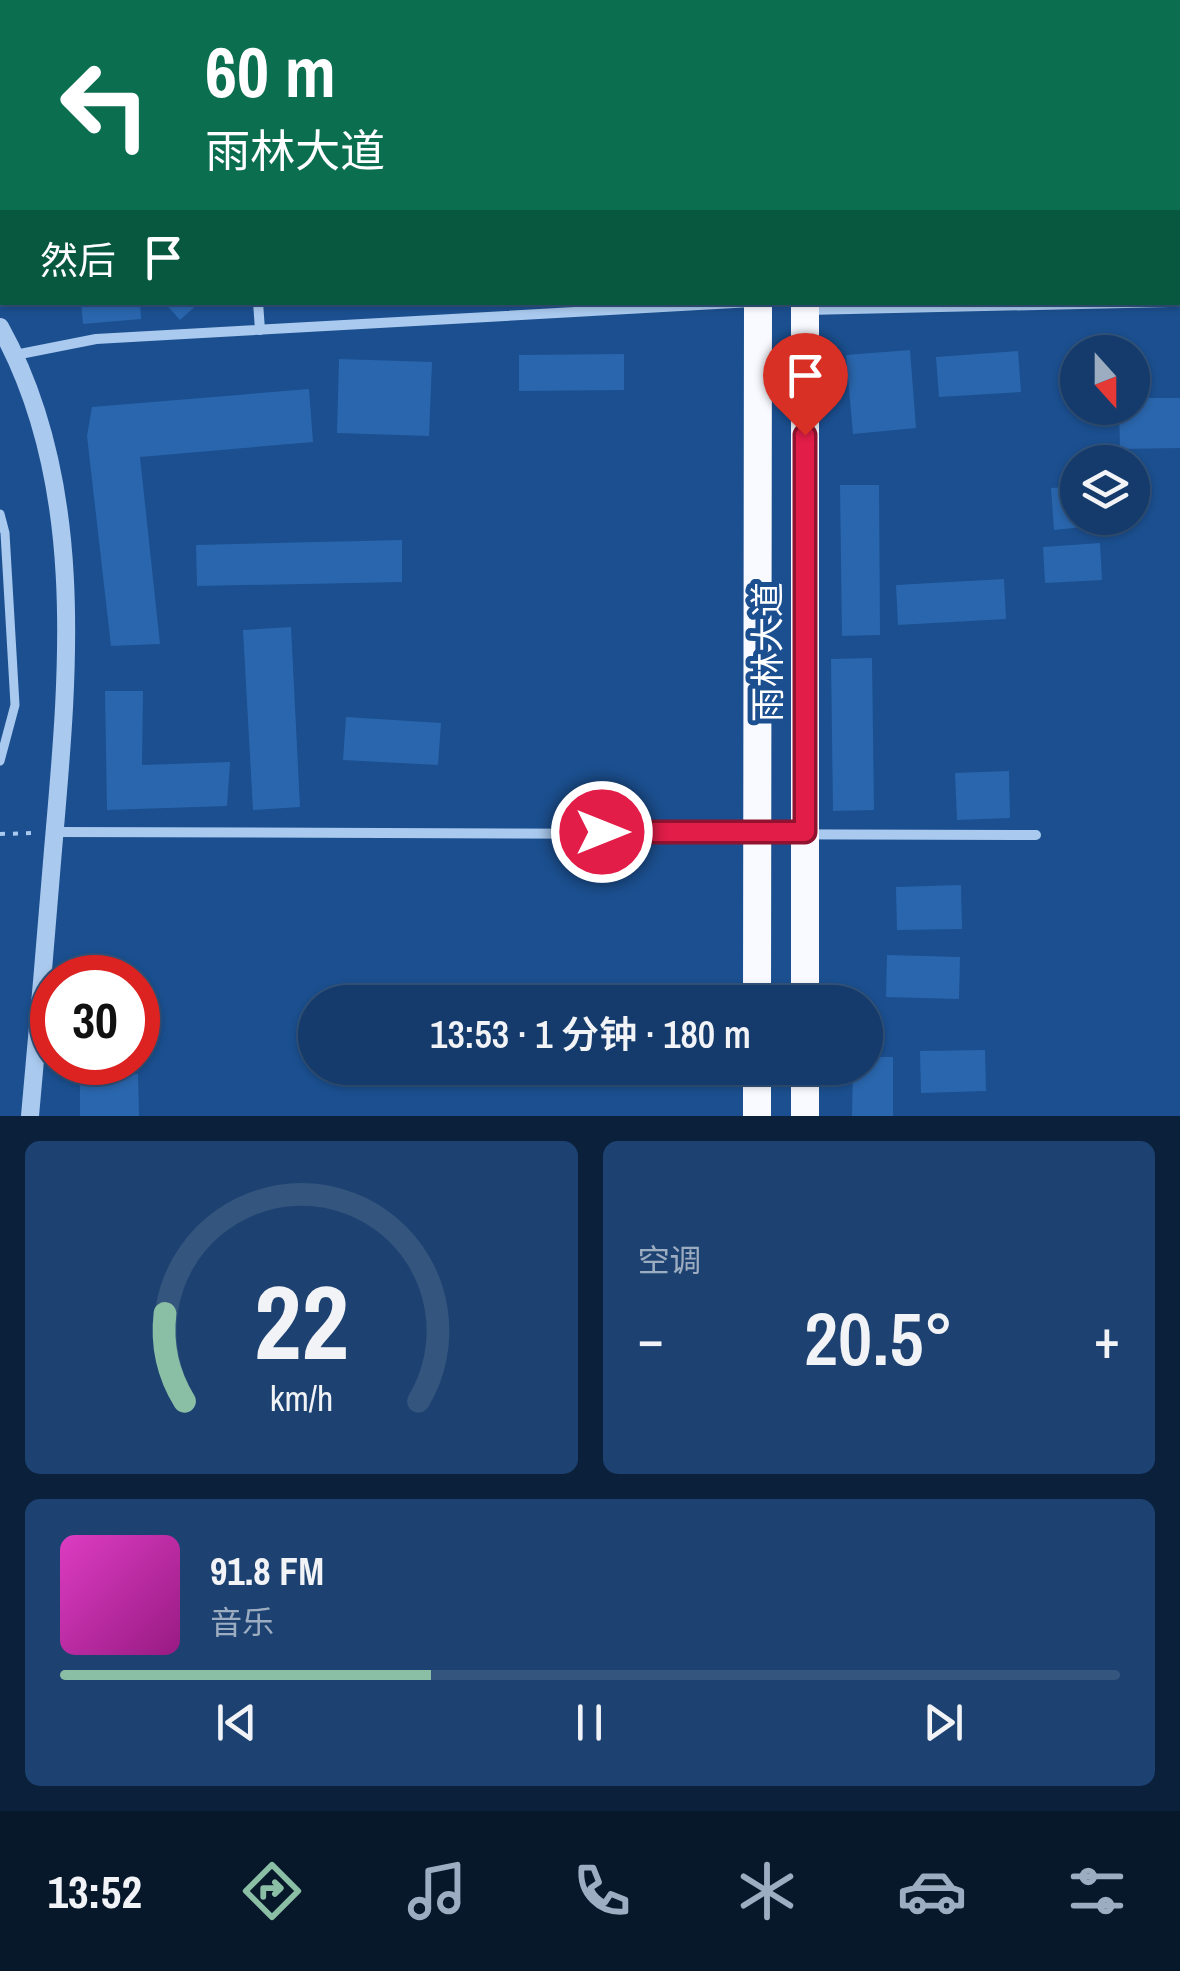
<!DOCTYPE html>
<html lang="zh">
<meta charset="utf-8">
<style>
:root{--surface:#143b6b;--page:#1d4271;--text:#f1f3f6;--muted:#9dadc1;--line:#33557e;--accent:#8abfa5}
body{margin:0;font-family:"Archivo Narrow","Noto Sans SC",sans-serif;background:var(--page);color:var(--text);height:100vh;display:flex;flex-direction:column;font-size:38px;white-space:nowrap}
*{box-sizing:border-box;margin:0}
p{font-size:32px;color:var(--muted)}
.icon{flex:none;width:55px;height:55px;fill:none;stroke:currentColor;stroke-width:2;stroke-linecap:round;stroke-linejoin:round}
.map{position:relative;height:1116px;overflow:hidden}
.sheet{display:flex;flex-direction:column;gap:25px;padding:25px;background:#0b203b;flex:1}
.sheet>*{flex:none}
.guide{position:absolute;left:0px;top:0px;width:1180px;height:305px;box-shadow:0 2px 8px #0004,0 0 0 2px var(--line);background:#0b6e4f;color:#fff;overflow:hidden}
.needle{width:65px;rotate:159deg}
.tools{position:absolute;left:1060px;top:335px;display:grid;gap:20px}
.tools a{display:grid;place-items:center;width:90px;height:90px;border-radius:50%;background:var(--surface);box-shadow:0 2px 8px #0004,0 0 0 2px var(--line);font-size:50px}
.speed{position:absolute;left:30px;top:955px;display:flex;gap:20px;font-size:50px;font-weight:700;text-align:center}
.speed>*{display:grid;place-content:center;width:130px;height:130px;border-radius:50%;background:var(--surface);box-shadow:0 2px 8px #0004,0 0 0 2px var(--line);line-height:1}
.speed .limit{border:15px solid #d22;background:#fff;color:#111}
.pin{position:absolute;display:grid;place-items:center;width:85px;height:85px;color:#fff;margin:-102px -42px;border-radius:50% 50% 50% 0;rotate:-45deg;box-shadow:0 0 10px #0007}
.pin .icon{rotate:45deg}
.me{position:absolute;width:110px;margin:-55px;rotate:90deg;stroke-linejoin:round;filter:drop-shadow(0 0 8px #0008)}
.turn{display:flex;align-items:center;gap:35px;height:210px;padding:0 40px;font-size:45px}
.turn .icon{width:130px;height:130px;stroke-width:2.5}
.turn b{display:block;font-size:70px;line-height:85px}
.then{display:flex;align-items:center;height:95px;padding:0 40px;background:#0003;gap:20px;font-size:38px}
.big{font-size:75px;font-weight:600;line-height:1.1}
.sheet .tile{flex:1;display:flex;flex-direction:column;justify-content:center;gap:15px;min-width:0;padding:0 35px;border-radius:15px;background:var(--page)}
.sheet .dial{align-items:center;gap:0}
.dial svg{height:260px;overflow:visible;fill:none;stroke:var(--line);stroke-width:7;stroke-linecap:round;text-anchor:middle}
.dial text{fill:var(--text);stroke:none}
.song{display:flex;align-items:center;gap:30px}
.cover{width:120px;height:120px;border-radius:15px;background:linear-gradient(135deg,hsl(310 70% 55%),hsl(310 70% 35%))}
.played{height:10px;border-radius:5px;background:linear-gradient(90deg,var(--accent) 35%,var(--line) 35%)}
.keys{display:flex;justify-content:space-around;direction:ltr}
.heat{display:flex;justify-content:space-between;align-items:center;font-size:55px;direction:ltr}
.sheet .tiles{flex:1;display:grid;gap:25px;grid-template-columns:1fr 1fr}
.tile:last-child{grid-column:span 2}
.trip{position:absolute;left:298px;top:985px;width:585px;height:100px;border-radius:50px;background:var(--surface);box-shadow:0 2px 8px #0004,0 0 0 2px var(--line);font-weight:600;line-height:100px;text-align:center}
.menu{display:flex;height:160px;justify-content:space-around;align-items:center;background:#08182b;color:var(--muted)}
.menu .icon{width:70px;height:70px}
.menu .on{color:var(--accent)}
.menu b{font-size:45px;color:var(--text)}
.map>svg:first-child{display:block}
.building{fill:#2a66ad}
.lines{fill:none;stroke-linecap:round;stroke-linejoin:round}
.path{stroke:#a9c9ee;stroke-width:4;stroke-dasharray:5 8;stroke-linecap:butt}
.pedestrian{stroke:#a9c9ee;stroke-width:9}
.minor{stroke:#a9c9ee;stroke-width:10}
.tertiary{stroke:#a9c9ee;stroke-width:18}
.trunk{stroke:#f8faff;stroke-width:28}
.route-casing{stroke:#92132f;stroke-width:25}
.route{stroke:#e11d48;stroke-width:18}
.labels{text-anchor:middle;stroke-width:10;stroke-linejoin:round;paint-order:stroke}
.street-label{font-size:35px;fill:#fff;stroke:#1b4f8f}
</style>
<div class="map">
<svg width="1180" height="1116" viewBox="0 0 1180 1116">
<rect width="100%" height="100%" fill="#1b4f8f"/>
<g class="building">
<path d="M81,302H140L141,319L83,324Z"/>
<path d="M164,302H200L180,320Z"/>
<path d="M910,350L916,428L853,434L846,355Z"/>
<path d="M1018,351L1021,392L939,397L936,357Z"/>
<path d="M624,354V390L519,391V355Z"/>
<path d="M339,359L432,362L429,436L337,433Z"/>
<path d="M309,389L313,442L140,457L160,644L111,646L87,436L92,407Z"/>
<path d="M1132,398H1180V448L1120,449L1119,408H1132Z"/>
<path d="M840,485H879L880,635L842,636Z"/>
<path d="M1078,486V518H1102V525L1054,530L1051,488Z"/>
<path d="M402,540V582L197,586L196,545Z"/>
<path d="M1100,543L1102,580L1045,583L1043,547Z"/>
<path d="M1004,579L1006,619L898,625L896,585Z"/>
<path d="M291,627L300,807L253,810L243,630Z"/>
<path d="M872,658L874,810L833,811L831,659Z"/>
<path d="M105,691H143L142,765L230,762L227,806L107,810Z"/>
<path d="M346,717L441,723L438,765L343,760Z"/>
<path d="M1009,771L1010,818L957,820L955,773Z"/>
<path d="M961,885L962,929L897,930L896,887Z"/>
<path d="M887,955L960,957L959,999L886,997Z"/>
<path d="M985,1050L986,1091L921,1093L920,1051Z"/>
<path d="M865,1057H893V1116H852L853,1068H865Z"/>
<path d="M138,1074L139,1116H80V1075Z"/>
</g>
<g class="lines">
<path class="path" d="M0,834L35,833"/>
<path class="pedestrian" d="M0,514L5,533L15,705L0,761"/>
<g class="minor">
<path d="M233,0L234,2"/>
<path d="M258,302L260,330"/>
<path d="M1178,302H1180"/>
<path d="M806,310L1170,302"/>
<path d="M15,355L96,339L752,302"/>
<path d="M55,832L1036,835"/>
</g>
<path class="tertiary" d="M0,327C88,485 68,678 53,850C46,939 38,1027 30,1116"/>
<g class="trunk">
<path d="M735,0V2"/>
<path d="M782,0V2"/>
<path d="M757,1002L758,302"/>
<path d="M805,1002V302"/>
<path d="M757,1116V1068"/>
<path d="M805,1116V1068"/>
</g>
</g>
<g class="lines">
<defs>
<path id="route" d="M602,832H805V435"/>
</defs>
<use href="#route" class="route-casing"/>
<use href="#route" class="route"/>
</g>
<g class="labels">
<g class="street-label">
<text transform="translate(768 652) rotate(-90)" y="12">雨林大道</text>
</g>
</g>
</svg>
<div class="tools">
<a><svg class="needle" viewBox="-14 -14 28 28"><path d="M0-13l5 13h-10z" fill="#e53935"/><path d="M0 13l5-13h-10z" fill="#9dadc1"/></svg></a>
<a><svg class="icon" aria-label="layers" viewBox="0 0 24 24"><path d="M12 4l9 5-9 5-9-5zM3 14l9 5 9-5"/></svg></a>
</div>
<div class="speed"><div class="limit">30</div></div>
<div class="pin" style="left:805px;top:435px;background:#d93025"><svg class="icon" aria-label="arrive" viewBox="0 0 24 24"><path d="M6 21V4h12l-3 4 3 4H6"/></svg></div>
<svg class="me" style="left:602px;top:832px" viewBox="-20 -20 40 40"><circle r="17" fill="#e11d48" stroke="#fff" stroke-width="3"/><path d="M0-11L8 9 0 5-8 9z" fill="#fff"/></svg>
<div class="trip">13:53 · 1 分钟 · 180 m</div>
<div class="guide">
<div class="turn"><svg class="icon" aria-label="left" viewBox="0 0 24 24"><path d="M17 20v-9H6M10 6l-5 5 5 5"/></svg><div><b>60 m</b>雨林大道</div></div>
<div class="then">然后<svg class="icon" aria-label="arrive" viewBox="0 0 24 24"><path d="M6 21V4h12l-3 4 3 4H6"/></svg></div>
</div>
</div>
<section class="sheet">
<div class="tiles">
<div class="tile dial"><svg viewBox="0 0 100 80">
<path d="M14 69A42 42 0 1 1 86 69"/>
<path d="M14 69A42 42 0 0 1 8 42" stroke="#8abfa5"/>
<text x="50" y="56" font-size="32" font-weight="700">22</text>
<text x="50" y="72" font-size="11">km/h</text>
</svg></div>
<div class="tile"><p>空调</p>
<div class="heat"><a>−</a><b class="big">20.5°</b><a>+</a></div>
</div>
<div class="tile">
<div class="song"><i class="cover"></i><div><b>91.8 FM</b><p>音乐</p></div></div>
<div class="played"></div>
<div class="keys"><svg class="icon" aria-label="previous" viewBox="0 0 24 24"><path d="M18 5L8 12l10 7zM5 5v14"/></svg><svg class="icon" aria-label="pause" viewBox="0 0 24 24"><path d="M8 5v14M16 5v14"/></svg><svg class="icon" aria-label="next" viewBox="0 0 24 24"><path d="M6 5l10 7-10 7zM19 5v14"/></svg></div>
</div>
</div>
</section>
<nav class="menu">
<b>13:52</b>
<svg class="icon on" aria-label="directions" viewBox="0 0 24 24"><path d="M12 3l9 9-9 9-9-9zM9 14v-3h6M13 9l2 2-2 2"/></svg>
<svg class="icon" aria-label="music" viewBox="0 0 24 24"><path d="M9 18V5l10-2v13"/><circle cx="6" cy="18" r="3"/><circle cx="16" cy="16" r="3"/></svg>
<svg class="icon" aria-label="phone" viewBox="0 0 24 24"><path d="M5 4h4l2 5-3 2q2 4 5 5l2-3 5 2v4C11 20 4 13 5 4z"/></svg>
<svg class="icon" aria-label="climate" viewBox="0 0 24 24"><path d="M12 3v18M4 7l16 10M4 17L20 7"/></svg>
<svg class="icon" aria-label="car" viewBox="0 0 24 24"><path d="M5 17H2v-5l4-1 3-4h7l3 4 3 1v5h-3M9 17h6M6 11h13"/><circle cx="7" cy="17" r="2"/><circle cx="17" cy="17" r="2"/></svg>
<svg class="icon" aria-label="filters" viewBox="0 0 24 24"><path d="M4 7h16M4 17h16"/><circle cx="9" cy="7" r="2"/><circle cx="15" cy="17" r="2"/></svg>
</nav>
